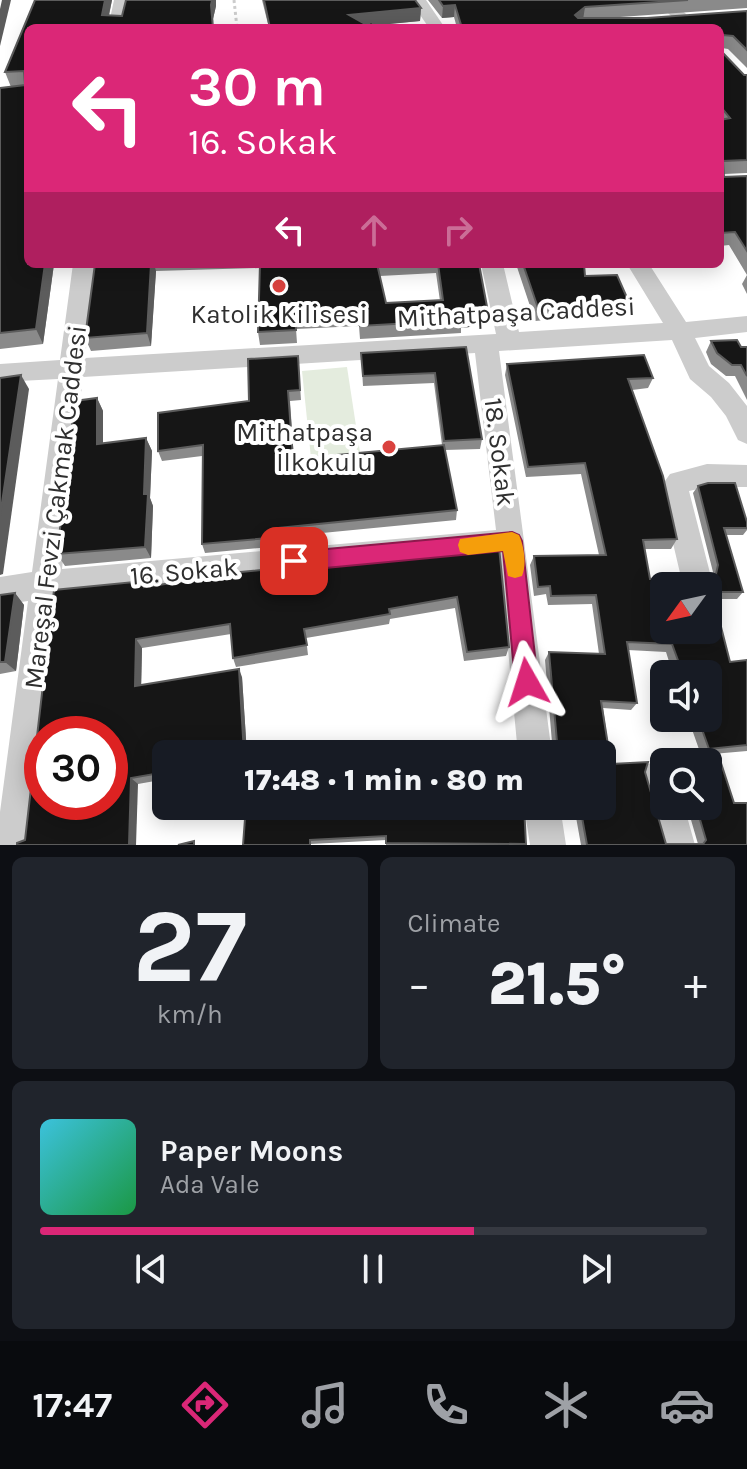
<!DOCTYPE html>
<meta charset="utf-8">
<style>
:root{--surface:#171b24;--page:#20242c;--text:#f1f3f6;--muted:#9ea1a6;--line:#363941;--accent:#db2777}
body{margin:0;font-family:Karla,sans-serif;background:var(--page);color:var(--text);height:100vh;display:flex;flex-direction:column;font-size:30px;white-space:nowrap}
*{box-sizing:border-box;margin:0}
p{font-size:26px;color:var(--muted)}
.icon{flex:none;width:44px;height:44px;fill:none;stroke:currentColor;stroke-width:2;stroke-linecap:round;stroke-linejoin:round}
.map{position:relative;height:845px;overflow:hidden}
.drawer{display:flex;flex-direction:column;gap:12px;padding:12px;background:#0d0f14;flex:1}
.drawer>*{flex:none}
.banner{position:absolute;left:24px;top:24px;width:700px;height:244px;border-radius:12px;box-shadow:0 4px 20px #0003;background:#db2777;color:#fff;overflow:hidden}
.needle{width:52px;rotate:237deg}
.controls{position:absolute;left:650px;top:572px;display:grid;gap:16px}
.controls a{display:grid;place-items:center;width:72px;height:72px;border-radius:12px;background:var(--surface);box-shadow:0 4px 20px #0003;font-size:40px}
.speed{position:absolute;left:24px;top:716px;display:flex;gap:16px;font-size:40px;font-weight:700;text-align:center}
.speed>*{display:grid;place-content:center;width:104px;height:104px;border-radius:50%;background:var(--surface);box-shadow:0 4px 20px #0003;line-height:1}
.speed .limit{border:12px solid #d22;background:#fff;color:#111}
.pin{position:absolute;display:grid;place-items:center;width:68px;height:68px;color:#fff;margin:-34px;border-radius:16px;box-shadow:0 4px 12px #0006}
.me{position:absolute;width:88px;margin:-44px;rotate:354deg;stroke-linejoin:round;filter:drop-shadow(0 0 6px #0008)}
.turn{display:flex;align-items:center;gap:28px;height:168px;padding:0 32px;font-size:36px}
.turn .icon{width:104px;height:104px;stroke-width:2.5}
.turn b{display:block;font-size:56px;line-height:68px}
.lanes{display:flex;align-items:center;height:76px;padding:0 32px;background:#0003;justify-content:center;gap:40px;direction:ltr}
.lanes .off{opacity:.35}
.big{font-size:60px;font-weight:800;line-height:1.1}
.drawer .tile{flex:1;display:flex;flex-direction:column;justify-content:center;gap:12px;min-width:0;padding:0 28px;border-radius:12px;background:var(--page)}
.drawer .dial{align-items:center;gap:0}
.dial b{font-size:104px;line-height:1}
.song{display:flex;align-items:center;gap:24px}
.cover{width:96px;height:96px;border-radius:12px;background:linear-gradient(135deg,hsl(190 70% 55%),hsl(140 70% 35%))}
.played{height:8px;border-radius:4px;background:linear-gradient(90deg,var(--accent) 65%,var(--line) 65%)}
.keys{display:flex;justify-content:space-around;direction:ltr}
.heat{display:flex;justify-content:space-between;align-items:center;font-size:44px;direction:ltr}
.drawer .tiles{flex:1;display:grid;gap:12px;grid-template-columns:1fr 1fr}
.tile:last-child{grid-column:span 2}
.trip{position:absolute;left:152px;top:740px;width:464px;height:80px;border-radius:12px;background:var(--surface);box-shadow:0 4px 20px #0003;font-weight:800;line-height:80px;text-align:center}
.dock{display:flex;height:128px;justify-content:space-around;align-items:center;background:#090b0e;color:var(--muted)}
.dock .icon{width:56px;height:56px}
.dock .current{color:var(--accent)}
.dock b{font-size:36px;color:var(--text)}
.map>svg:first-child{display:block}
.green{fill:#e4ecde}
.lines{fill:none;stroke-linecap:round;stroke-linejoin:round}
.path{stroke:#ccc;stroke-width:3;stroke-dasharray:3 3;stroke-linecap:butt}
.minor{fill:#ccc;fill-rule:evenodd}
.wall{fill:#8a8a8a;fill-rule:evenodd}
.shaded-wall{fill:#5c5c5c}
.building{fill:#161616;stroke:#5c5c5c;stroke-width:2;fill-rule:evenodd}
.route{fill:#db2777;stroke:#8e194d;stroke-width:2}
.slow{fill:#f59e0b}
.poi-dot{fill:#da423e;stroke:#fff;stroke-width:3}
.labels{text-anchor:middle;stroke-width:8;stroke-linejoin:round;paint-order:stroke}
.street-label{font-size:26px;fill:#2f2f2f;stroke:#fff}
.poi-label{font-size:26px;fill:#2f2f2f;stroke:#fff}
</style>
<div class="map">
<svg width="747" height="845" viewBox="0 0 747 845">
<rect width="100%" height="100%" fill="#fff"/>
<path class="green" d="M347,367L360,452L311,458L302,371Z"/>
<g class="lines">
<path class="path" d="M234,0L237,28"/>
<g class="minor">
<path d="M114,0H130L124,28H108Z"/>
<path d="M410,0H426L445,28H429Z"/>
<path d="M654,0H671L701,28H684Z"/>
<path d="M73,264H95L85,358L496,334L481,264H503L519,332L663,323L627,264H649L686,322L747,316V332L695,338L709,366L729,383L747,406V444L738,440L726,416L711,397L690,379L672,340L499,351L552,754H518L499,555L59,597L32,845H0V812L28,601L0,605V577L32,572L58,379L0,382V364L60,360ZM475,353L496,530L62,569L83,377Z"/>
<path d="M707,464L747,465V487H707L689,491L710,573L706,583L697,586L684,583L680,573L660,488L670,474Z"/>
<path d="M658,760L664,762V806H684L695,845H659L641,777L646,765Z"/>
<path d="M524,806H560L566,845H530Z"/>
</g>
</g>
<g class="wall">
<path d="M35,0H112L109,16H122L126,0H216V6L213,19L28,28V264H54L43,344L0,349V88L11,87L5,72Z"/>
<path d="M262,0H415L421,8L420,21L375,25L379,28H269Z"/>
<path d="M428,0H747V8L606,18H647L747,11V68L728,49L722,48V52L744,75H747V173L724,174V177L747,176V294L742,284L747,275L729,245L720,246V28H457L454,17L442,18Z"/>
<path d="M95,264H479L486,325L461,328V333L360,339L359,326L296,329L297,343L260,345L258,332L260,268L156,271L151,346L91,351L85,338ZM436,273L440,301L386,303L380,276Z"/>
<path d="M516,264H584L585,276L628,300L623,313L535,321Z"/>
<path d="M711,341L741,347H747V400L735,376H726L711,364L706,352Z"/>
<path d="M466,347L482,439L480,449L445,450L457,510L456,520L281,537V546L205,553L202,544V456L162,461L158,451L249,401L298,356L301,400L290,401L294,459L442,445L434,383L363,386L361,353Z"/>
<path d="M507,364L653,378L648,388L632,390L677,539L671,549H645L650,579L730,662L747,660V751L701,755L688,718H708V674H673L666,652L628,650L637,703L631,710L603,708L611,764L645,772L666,844H698L687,806H708L747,845H581L574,806H602V754H553L545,660L549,652L599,654L592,604L548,605L546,594L534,596L530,565L534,556L599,555L581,474L526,477L505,375Z"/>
<path d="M97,398L103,411V443L146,438L152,451L150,498L153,506L151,558L65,566L57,554Z"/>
<path d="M698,486L747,522V530L743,535H726L743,592L737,599H716L710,581L713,572L693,493Z"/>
<path d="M499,547L509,647L506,656L464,661L455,608L390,619L389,624L306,638L308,655L236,667L233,658L231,634L142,648L141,685L242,677L247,754H166V779L138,784L25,840L147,586Z"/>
<path d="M15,593L24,605L16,671L0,674V595Z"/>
<path d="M246,806L526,844L525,845H386V840L311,844V845H243Z"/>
</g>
<g class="shaded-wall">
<path d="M2,0H11L0,46V9Z"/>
<path d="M105,0H112L106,28L102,15Z"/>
<path d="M212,0H216V6L213,19L214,28L211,5Z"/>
<path d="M455,5L454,17L442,18L443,6Z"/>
<path d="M585,7L583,20L572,28L575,15Z"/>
<path d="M421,8L420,21L350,28L349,15Z"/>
<path d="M45,264H54L43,344L36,329Z"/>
<path d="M151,264H154L156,271L151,346L147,333Z"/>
<path d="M488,312L486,325L461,328L462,316Z"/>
<path d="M21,375L29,389L3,574L0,575V516Z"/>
<path d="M97,398L103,411V456L97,444Z"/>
<path d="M146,438L152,451L150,498L153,506L151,558L145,547L144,494Z"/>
<path d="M15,593L24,605L16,671L5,662Z"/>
<path d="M136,639L142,648L141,694L135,686Z"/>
<path d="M239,669L242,677L247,754H244Z"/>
<path d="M131,778L138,784L136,845H129Z"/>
</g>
<g class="building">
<path d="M35,0H105L102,15L122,16L126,0H212L211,5L213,28H28V264H45L36,329L0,333V88L25,85L24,71L5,72Z"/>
<path d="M264,0H415L421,8L349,15L367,25L371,22L379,28H270Z"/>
<path d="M439,0H688L585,7L575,15L578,18H647L747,11V50L733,36L723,35L722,52L744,75H747V160L723,161L724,177L747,176V251L735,232L720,233V120L730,118L720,106V28H462L455,5L443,6Z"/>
<path d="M95,264H151L147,333L85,338Z"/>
<path d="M260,264H377L386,303L443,300L438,264H479L488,312L462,316V320L360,326L359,313L295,316L296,330L258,332Z"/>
<path d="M523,264H584L585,276L617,275L628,300L538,308Z"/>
<path d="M737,340L741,347H747V376L741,365H732L717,353L711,341Z"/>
<path d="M466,347L482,439L444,441L435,373L363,376L361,353Z"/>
<path d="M644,355L653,378L628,379L663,476L677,539L643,540L650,579L709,580L730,662L747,660V745L709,749L698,718H708V674H683L672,644L627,642L637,703L601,701L611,764L648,762L645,772L666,844H703L706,840L696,806H708V762H691L720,760L734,803H747V845H587L580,806H602V754L558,753L549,652L605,654L596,595L551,596L550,586L538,587L534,556L606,555L585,463L528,467L507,364ZM664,586H708V630H664Z"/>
<path d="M298,356L300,390L288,391L293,459L444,445L457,510L279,528L280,537L202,544L203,445L158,451V413L249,401L248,359Z"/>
<path d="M21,375L0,516V378Z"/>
<path d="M97,398V444L146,438L144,494H148L145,547L57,554L75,401Z"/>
<path d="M708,483H735L747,522V528H724L743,592H721L716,574L718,565L698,486Z"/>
<path d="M499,547L509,647L467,652L457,597L389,609L390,614L304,629L307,645L233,658L230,624L136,639L135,686L239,669L244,754H166V772L131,778L129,845H17V843L25,840L54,590L144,581V587L200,579V576L281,568V572L297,571L369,560ZM42,734H110V802H42Z"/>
<path d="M15,593L5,662H0V595Z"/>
<path d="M246,806H524L526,844L386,843V836L310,840V845H243Z"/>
<path d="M194,841V845H178Z"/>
</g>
<path class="route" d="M512,532L519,535L522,541L538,682L535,690L527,694L519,690L515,682L503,551L294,571L287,568L284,561L287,555L294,552Z"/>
<path class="slow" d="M512,532L519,535C524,546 527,564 522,576L515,578L508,576L503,551L468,555L460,552L458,545L460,539Z"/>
<g class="poi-dot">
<circle cx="279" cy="286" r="8"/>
<circle cx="389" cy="447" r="8"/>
</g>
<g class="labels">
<g class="street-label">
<text transform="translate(516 312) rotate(-3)" y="9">Mithatpaşa Caddesi</text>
<text transform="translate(500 452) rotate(83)" y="9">18. Sokak</text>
<text transform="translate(55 507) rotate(-83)" y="9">Mareşal Fevzi Çakmak Caddesi</text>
<text transform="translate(184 571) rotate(-5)" y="9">16. Sokak</text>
</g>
<g class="poi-label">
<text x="279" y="323">Katolik Kilisesi</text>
<text x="373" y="441" text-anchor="end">Mithatpaşa<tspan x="373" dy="30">İlkokulu</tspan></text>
</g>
</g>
</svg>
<div class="controls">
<a><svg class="needle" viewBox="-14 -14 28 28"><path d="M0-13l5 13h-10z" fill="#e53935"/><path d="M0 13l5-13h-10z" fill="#9ea1a6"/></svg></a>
<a><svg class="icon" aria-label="sound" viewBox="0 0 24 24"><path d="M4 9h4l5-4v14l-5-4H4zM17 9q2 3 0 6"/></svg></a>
<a><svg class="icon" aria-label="search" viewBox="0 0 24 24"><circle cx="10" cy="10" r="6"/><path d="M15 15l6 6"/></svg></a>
</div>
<div class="speed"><div class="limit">30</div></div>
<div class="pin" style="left:294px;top:561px;background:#d93025"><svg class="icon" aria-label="arrive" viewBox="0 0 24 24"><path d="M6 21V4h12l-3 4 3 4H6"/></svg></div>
<svg class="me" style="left:527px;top:682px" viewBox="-20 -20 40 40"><path d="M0-17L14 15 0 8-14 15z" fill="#db2777" stroke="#fff" stroke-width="4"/></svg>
<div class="trip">17:48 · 1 min · 80 m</div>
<div class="banner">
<div class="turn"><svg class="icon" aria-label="left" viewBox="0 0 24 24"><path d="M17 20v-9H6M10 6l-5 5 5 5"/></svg><div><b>30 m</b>16. Sokak</div></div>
<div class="lanes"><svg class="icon" aria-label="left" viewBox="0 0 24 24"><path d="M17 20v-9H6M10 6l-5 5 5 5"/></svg><svg class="icon off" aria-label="ahead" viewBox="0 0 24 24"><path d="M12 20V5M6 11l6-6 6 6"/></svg><svg class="icon off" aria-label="right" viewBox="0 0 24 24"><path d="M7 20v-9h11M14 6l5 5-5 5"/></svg></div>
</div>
</div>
<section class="drawer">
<div class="tiles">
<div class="tile dial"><b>27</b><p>km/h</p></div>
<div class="tile"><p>Climate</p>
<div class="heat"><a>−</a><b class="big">21.5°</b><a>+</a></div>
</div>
<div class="tile">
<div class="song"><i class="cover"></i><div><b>Paper Moons</b><p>Ada Vale</p></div></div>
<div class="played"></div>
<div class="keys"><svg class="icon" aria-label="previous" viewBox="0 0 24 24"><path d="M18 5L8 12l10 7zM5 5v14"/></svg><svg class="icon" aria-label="pause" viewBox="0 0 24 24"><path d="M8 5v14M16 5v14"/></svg><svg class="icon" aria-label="next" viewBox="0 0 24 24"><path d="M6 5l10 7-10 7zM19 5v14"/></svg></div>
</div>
</div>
</section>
<nav class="dock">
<b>17:47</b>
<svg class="icon current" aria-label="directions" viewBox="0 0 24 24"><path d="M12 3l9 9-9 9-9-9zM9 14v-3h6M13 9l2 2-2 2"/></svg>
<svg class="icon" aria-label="music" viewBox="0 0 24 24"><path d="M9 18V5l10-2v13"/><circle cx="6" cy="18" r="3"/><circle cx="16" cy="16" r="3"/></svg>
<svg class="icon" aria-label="phone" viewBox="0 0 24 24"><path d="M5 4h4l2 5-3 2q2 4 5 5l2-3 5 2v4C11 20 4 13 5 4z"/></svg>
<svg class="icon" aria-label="climate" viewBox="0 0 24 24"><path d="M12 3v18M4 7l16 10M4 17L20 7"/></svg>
<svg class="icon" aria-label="car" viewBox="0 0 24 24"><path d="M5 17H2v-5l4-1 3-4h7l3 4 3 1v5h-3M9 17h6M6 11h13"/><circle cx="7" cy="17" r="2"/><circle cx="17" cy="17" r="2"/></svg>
</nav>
